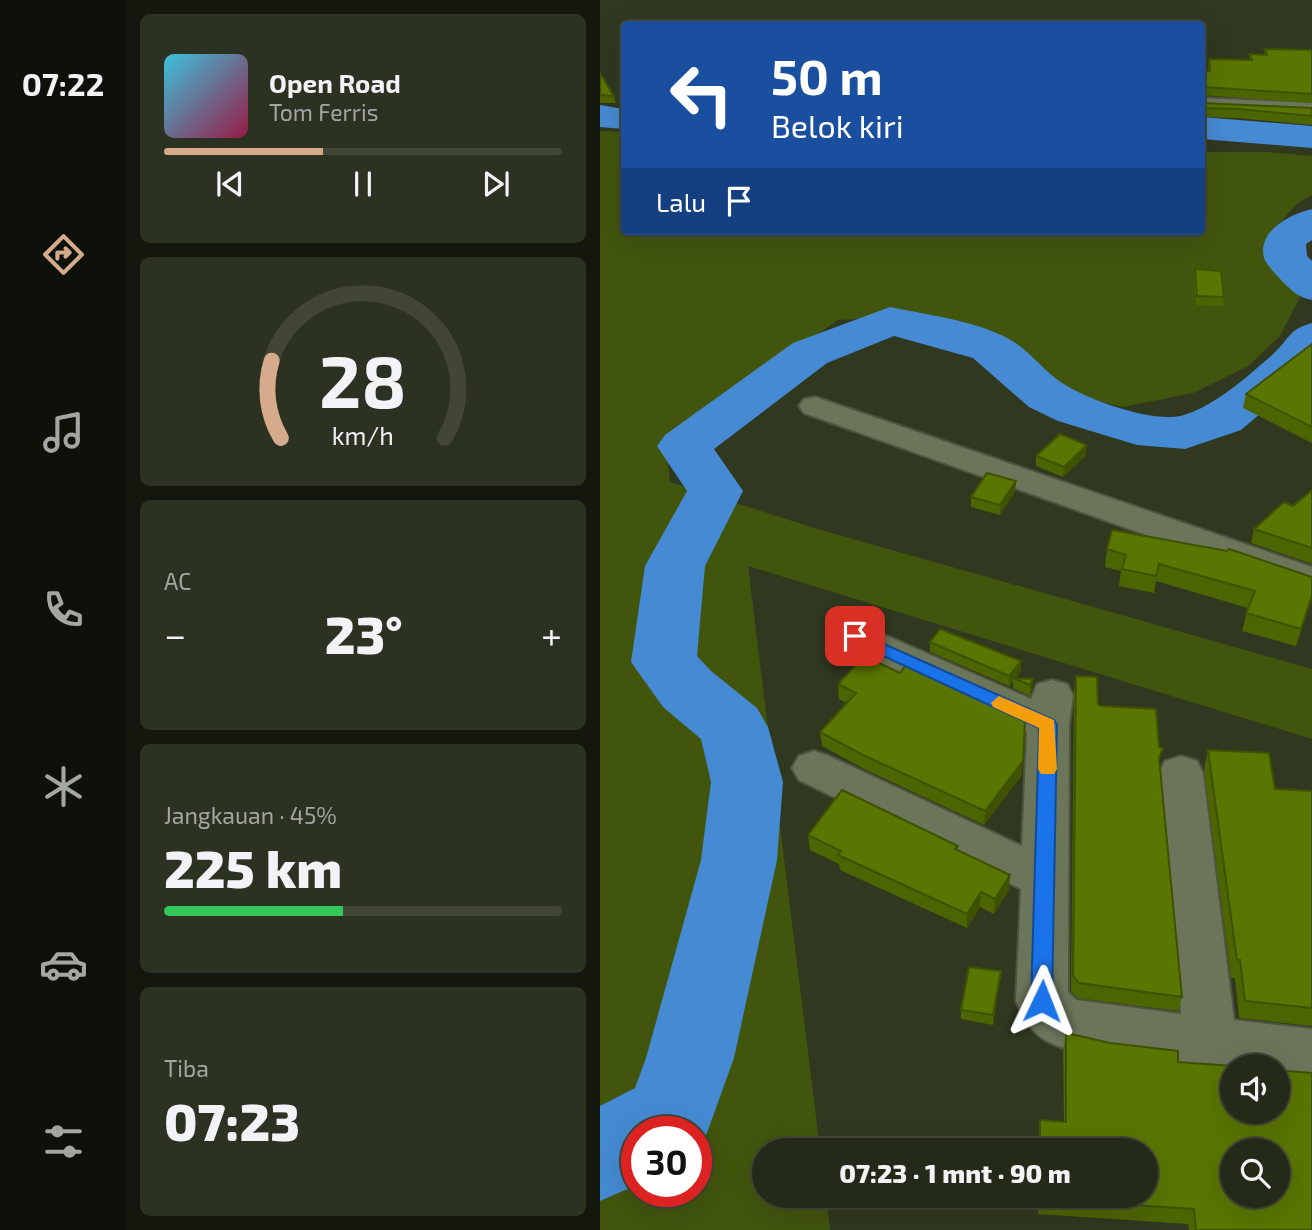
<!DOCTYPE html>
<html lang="id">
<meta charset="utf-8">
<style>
:root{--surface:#242a18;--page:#2c3221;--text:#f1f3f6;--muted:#a3a7a2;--line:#414637;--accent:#d6ab8b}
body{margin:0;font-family:"Exo 2",sans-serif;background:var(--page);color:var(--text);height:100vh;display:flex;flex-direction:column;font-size:26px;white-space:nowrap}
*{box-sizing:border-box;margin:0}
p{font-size:23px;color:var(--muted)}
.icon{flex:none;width:38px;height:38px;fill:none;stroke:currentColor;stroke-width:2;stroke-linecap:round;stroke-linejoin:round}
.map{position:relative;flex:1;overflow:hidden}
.panel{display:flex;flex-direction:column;gap:14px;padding:14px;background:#14170d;width:474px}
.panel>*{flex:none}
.guide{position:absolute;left:21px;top:21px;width:584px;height:214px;border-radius:7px;box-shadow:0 7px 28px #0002,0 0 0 2px var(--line);background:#1a4fa0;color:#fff;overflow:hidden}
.controls{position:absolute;left:620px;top:1054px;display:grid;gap:14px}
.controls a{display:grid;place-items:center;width:70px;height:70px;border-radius:50%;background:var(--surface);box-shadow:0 7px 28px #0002,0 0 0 2px var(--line);font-size:35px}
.speed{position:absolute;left:21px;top:1116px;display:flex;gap:14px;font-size:35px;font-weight:700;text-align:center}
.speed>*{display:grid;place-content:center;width:91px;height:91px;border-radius:50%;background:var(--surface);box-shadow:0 7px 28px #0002,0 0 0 2px var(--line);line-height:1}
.speed .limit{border:10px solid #d22;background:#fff;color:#111}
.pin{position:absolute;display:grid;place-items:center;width:60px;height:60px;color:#fff;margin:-30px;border-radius:14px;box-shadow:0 4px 10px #0006}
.me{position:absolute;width:77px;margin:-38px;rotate:2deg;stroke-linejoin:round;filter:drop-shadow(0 0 5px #0008)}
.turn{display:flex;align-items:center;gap:24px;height:147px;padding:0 35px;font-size:32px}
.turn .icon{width:91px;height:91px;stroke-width:2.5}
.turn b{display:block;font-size:49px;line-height:60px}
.then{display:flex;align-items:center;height:66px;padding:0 35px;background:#0003;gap:14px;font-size:26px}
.big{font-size:52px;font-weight:800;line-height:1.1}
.panel .tile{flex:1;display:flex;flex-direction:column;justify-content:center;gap:10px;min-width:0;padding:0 24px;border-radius:10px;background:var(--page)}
.panel .dial{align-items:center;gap:0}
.dial svg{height:182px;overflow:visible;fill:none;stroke:var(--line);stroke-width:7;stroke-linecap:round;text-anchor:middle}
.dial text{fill:var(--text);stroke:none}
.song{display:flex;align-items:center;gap:21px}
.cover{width:84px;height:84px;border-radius:10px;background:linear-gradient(135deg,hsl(190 70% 55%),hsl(340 70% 35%))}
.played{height:7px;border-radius:4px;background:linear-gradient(90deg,var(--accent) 40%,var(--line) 40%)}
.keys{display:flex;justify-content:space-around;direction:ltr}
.heat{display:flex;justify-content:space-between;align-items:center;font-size:38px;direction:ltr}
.charge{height:10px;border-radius:5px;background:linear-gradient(90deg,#34c759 45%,var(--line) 0)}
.trip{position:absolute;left:152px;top:1138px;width:406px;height:70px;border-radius:35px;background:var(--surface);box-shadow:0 7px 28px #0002,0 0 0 2px var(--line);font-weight:800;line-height:70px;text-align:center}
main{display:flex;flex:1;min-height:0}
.menu{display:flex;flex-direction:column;width:126px;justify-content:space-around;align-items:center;background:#0e110a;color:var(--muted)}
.menu .icon{width:49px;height:49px}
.menu .active{color:var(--accent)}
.menu b{font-size:32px;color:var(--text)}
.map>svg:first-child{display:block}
.green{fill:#42550d;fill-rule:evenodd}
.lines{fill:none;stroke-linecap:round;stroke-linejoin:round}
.river{fill:#458ad2;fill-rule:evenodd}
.minor-casing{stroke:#4d543f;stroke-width:4}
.minor{fill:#6b755a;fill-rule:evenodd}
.wall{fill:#4d6501}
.shaded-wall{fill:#3f5201}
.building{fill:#5a7501;stroke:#3f5201;stroke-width:2;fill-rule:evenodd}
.route{fill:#1a73e8;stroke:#114b97;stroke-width:2}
.slow{fill:#f59e0b}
</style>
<main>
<nav class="menu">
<b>07:22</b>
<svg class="icon active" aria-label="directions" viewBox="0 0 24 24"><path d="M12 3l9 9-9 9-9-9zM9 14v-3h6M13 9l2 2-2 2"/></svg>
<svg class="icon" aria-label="music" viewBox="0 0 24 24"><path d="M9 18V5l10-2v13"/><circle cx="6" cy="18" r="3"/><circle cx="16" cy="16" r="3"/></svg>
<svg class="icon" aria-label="phone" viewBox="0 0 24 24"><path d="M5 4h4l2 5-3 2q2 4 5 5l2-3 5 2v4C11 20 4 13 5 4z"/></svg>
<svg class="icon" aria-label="climate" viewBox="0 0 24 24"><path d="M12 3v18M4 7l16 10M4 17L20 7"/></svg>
<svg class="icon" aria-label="car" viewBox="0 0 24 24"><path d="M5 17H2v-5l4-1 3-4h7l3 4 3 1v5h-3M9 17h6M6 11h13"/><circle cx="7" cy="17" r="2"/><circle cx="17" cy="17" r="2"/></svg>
<svg class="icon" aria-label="filters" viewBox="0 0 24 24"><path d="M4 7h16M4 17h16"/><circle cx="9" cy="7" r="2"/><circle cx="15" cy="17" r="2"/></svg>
</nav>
<section class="panel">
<div class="tile">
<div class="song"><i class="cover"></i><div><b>Open Road</b><p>Tom Ferris</p></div></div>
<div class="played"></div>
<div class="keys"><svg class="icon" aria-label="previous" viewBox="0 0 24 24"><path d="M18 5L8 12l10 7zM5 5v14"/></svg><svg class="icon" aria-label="pause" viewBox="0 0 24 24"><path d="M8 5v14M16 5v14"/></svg><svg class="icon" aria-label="next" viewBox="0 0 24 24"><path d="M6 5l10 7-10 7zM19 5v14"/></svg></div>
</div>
<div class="tile dial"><svg viewBox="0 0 100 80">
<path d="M14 69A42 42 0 1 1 86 69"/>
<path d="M14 69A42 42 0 0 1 10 35" stroke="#d6ab8b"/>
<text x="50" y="56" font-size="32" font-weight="700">28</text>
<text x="50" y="72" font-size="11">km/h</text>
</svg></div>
<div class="tile"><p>AC</p>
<div class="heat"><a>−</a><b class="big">23°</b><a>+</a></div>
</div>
<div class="tile"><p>Jangkauan · 45%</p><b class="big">225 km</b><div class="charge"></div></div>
<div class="tile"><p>Tiba</p><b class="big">07:23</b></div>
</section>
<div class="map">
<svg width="712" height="1230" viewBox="0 0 712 1230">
<rect width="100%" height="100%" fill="#303820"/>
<path class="green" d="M0,131L24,132V231H602V152H667L712,156V195L697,204L666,238L678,275L700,297L680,336L648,366L593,393L523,407L468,394L333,315L238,320L65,439L70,482L211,527L712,669V739L148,566L220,1150H164V1195H226L230,1230H0ZM37,1132H96V1192H37Z"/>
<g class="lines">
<g class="river">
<path d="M0,105L24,109V129L0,127Z"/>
<path d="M602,117L712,126V148L602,139Z"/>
<path d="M712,209V240L706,244L707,256L712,261V300C697,297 692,291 681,280C676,274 667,266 664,258C657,231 690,214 712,209Z"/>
<path d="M290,307C328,315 374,320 409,339C431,351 445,374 467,386C492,401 556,424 584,415C616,405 647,377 672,355C689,340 688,329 712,323V370L641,430L585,449L537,445L458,421L429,407L373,358L294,336L227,363L114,449L143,491L105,566L97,656L111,671L157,708L168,727L183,782L177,860L134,1058L100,1152L96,1154V1132H37V1185L0,1201V1106L35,1088L46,1058L101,860L111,782L101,739L63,707L31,662L45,566L87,491L57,446L65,435L193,343Z"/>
</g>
<defs>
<g id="minor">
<path d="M602,98L712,103V115L602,110Z"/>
<path d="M215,397L712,567V594L204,413L199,406L204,399Z"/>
<path d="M255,622L431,699L437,684L452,680L467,684L473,695L469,725L468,992L476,1000L581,1014L559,773L565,761L581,756L597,761L603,773L634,1020L712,1029V1081L677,1077V1066H632V1071C589,1066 477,1060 445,1040C431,1032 422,1015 416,1001L421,889L199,780L192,768L199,756L214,751L229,756L422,846L427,733L241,646L235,636L241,626Z"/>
</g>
</defs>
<use href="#minor" class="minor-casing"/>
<use href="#minor" class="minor"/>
</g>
<g class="wall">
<path d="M665,49L712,50V103L602,95V71H608L609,59L649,60V54L664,55Z"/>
<path d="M0,73L14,96L16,103H0Z"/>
<path d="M602,103L712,108V125L637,118L602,117Z"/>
<path d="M595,269L624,297L623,306L596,305L594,278Z"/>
<path d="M712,344V443L643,408L646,394Z"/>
<path d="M486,455L463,477L436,466V456Z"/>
<path d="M416,481L415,491L400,515L371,507V497Z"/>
<path d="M712,490V564L651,543L654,529L693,506Z"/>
<path d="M507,549L712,597L696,646L642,631L648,608L556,581L554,593L519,586L521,571L505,567Z"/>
<path d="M330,642L421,661V671L415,678L433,679L432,689L430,696L413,688V681L409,686L330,652Z"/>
<path d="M476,676L498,704L560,763L582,997L578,1011L477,998L471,991L474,692Z"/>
<path d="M238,684L422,775L384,825L264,769L222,746L220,732L247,703L239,699Z"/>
<path d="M608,750L675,789L712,791V1026L639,1018L635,978H631L604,769Z"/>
<path d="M208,835L358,850L409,890L394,914L380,907L367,928L240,870L239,864L210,850Z"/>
<path d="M401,971L393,1025L361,1019V1010Z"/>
<path d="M466,1033L578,1062L712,1230H589L588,1224L438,1214V1195H546V1150H438L440,1120L464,1122L463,1050Z"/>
</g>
<g class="shaded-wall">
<path d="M487,445L486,455L463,477L464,467Z"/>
<path d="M416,481L415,491L400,515V505Z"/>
<path d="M421,661V671L415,679L413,678V681L409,686V676Z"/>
<path d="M433,679L432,689L430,696V685Z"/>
<path d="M423,761L422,775L384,825L385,811Z"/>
<path d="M410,875L409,890L394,914L395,899Z"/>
<path d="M381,892L380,907L367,928V914Z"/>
<path d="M401,971L400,980L393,1025V1015Z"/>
</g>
<g class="building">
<path d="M665,49L712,50V94L603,87L602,98V71H610L609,59L652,60L649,54L667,55Z"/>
<path d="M0,73L14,96L0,95Z"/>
<path d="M602,103L712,108V116L638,109L602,108Z"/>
<path d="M595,269L621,271L624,297L597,296Z"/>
<path d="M712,344V427L646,394Z"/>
<path d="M460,434L487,445L464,467L436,456Z"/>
<path d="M387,473L416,481L400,505L371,497Z"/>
<path d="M712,490V548L654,529L684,502L693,506Z"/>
<path d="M512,530L627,551L629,549L712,577V595L701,629L646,613L655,591L559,564L556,576L522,569L526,555L507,549Z"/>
<path d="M340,629L421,661L409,676L330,642Z"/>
<path d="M264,656L300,673L306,665L425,720L423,761L385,811L263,755L220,732L256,693L238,684Z"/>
<path d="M476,676L497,677L498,704L501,706L556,709L559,747L563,748L559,758L582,997L479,983L473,976Z"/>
<path d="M413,678L433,679L430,685Z"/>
<path d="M608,750L669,753L675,789L712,791V1008L645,1001L640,960H637Z"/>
<path d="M242,790L358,846L355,849L410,875L395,899L381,892L367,914L238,855L241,851L208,835Z"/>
<path d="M369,967L401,971L393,1015L361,1010Z"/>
<path d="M466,1033L510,1043L578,1051V1062L632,1066V1111H677V1070L712,1073V1230H596L594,1209L440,1199V1195H546V1150H440V1120L466,1122ZM632,1150H677V1195H632Z"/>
</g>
<path class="route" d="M255,631L454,720L457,725L452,1001L449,1008L442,1011L434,1008L431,1001L439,728L249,640V632Z"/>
<path class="slow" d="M399,696L454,720L457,769L454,774H441L438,769L439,728L393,707L391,703Z"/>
</svg>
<div class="controls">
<a><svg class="icon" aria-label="sound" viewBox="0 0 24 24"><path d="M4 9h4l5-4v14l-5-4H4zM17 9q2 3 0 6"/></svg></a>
<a><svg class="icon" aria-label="search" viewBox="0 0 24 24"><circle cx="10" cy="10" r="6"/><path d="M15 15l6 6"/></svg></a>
</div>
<div class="speed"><div class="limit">30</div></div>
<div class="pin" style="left:255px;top:636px;background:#d93025"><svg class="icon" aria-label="arrive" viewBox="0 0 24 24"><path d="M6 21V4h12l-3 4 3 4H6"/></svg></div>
<svg class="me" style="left:442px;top:1001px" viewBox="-20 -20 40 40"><path d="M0-17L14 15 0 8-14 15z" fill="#1a73e8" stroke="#fff" stroke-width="4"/></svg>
<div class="trip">07:23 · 1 mnt · 90 m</div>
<div class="guide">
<div class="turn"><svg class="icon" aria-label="left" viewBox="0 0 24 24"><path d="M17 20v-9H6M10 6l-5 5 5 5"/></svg><div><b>50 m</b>Belok kiri</div></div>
<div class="then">Lalu<svg class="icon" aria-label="arrive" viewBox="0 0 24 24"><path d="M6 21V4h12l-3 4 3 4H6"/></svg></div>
</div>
</div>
</main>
